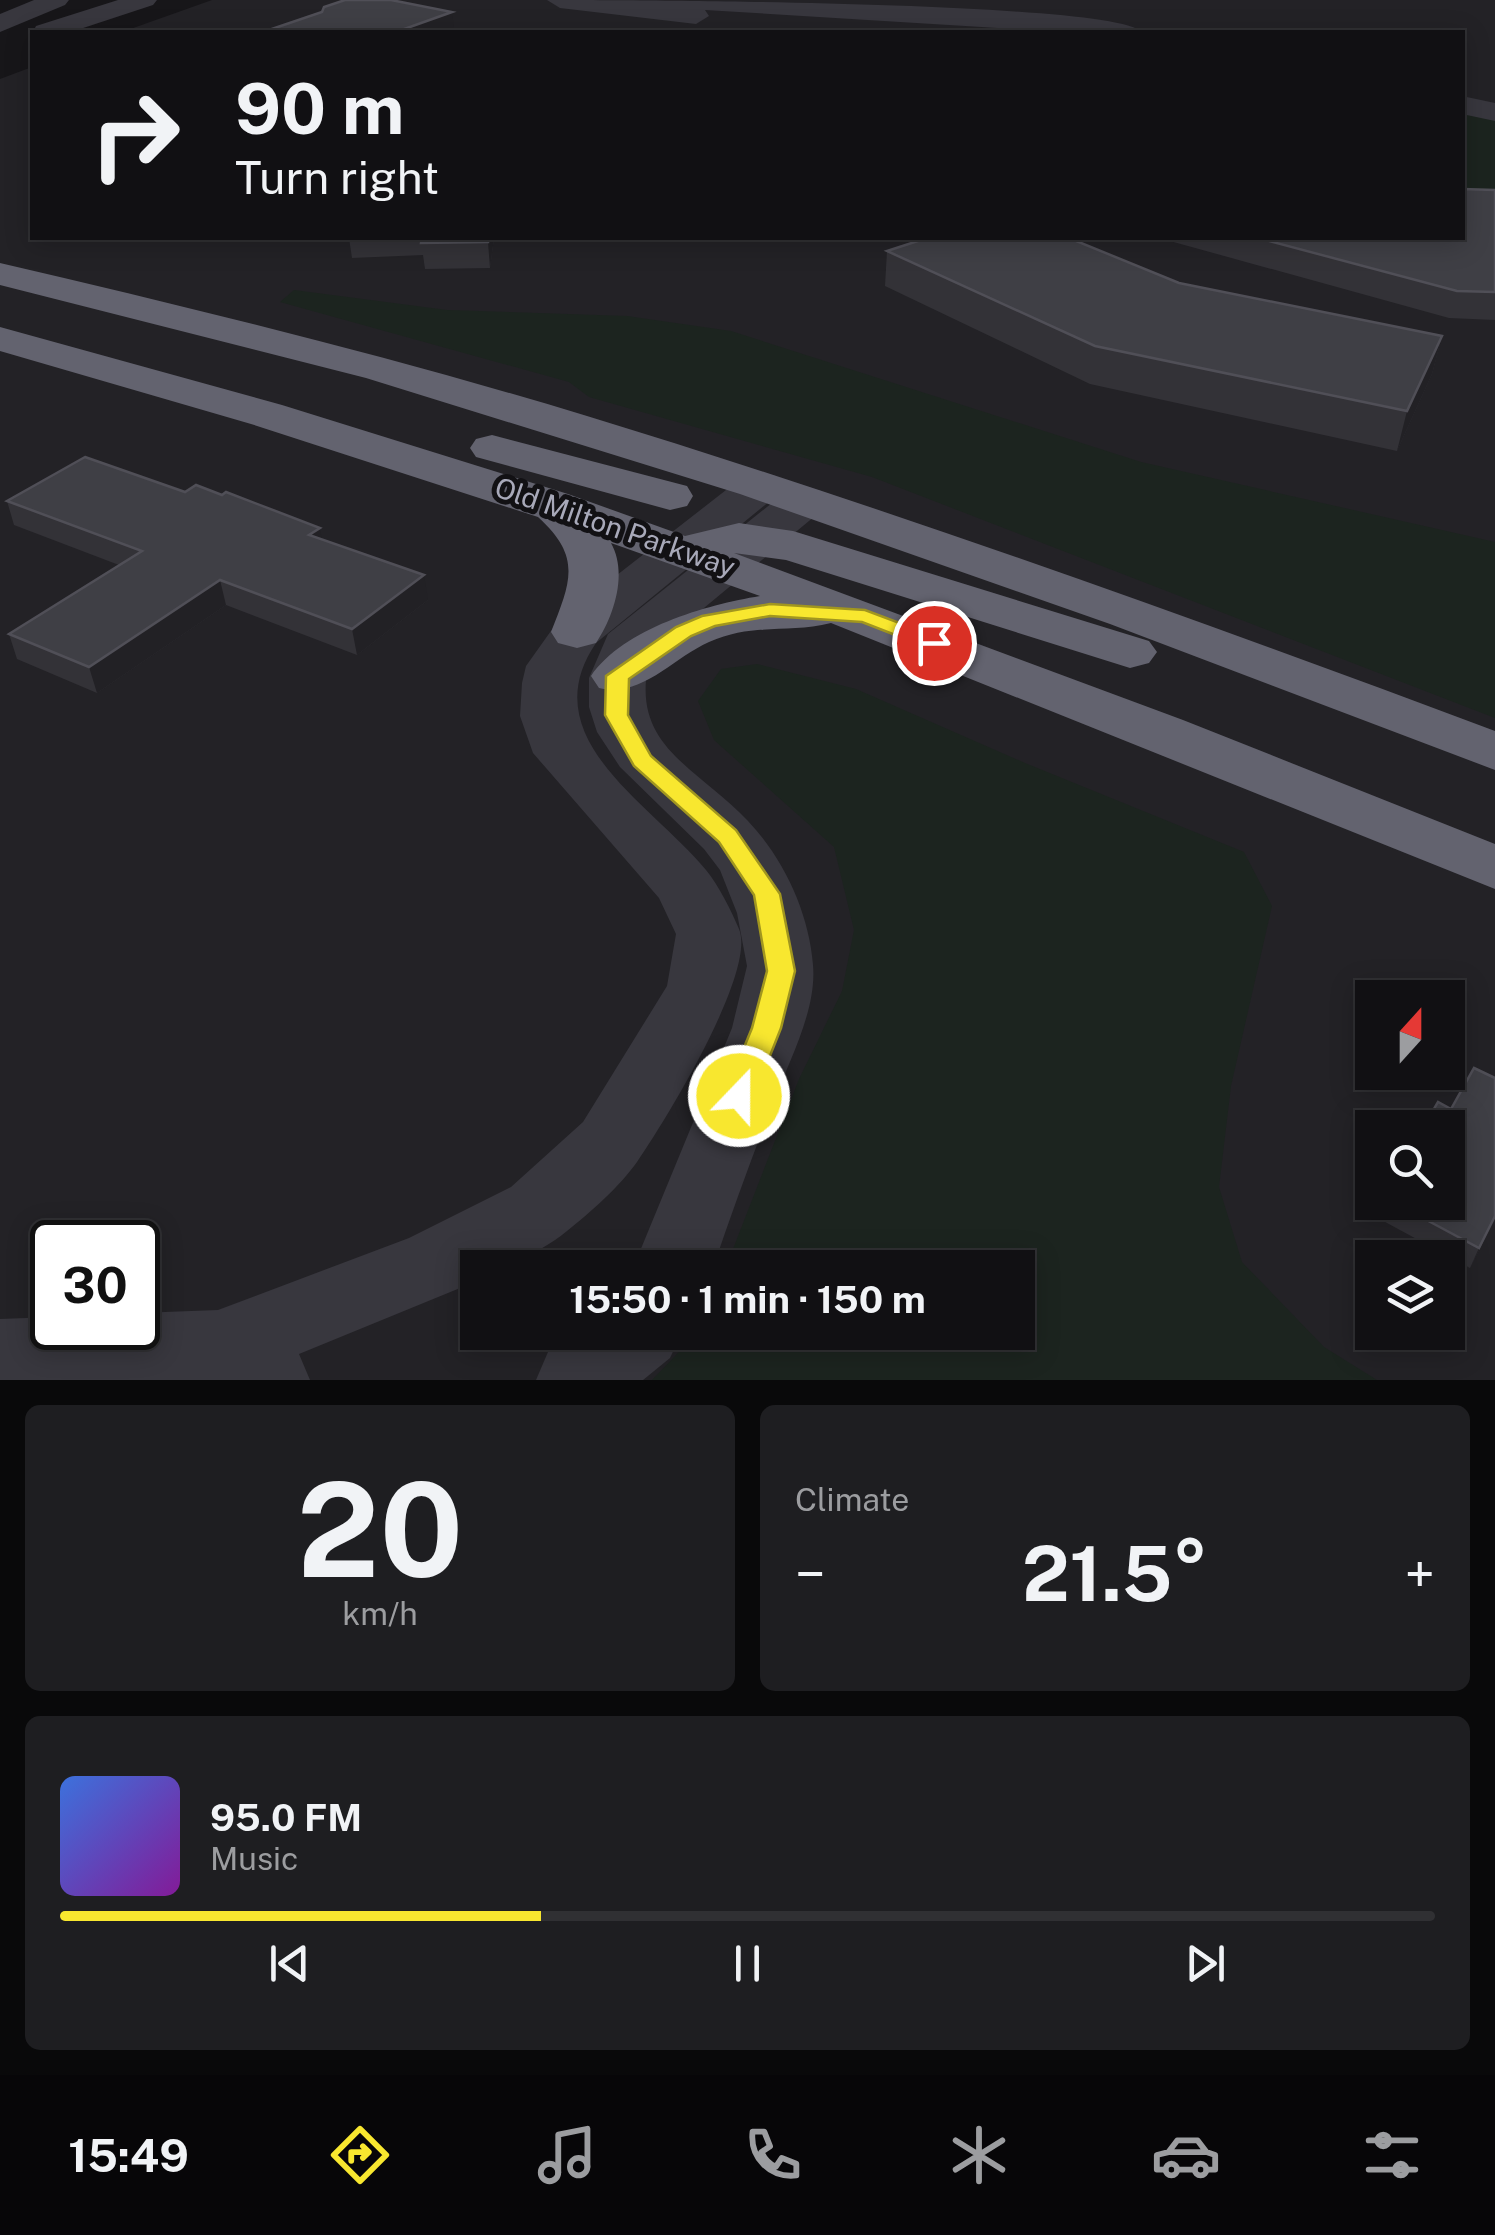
<!DOCTYPE html>
<meta charset="utf-8">
<style>
:root{--surface:#111013;--page:#1e1e21;--text:#f1f3f6;--muted:#9c9da0;--line:#303033;--accent:#f8e72f}
body{margin:0;font-family:"Public Sans",sans-serif;background:var(--page);color:var(--text);height:100vh;display:flex;flex-direction:column;font-size:38px;white-space:nowrap}
*{box-sizing:border-box;margin:0}
p{font-size:32px;color:var(--muted)}
.icon{flex:none;width:55px;height:55px;fill:none;stroke:currentColor;stroke-width:2;stroke-linecap:round;stroke-linejoin:round}
.map{position:relative;height:1380px;overflow:hidden}
.panel{display:flex;flex-direction:column;gap:25px;padding:25px;background:#09090a;flex:1}
.panel>*{flex:none}
.hud{position:absolute;left:30px;top:30px;width:1435px;height:210px;border-radius:0px;box-shadow:0 5px 25px #0003,0 0 0 2px var(--line);background:#111013;color:var(--text);overflow:hidden}
.needle{width:65px;rotate:21deg}
.controls{position:absolute;left:1355px;top:980px;display:grid;gap:20px}
.controls a{display:grid;place-items:center;width:110px;height:110px;border-radius:0px;background:var(--surface);box-shadow:0 5px 25px #0003,0 0 0 2px var(--line);font-size:50px}
.speed{position:absolute;left:30px;top:1220px;display:flex;gap:20px;font-size:50px;font-weight:700;text-align:center}
.speed>*{display:grid;place-content:center;width:130px;height:130px;border-radius:50%;background:var(--surface);box-shadow:0 5px 25px #0003,0 0 0 2px var(--line);line-height:1}
.speed .limit{border:5px solid #111;border-radius:15px;background:#fff;color:#111}
.pin{position:absolute;display:grid;place-items:center;width:85px;height:85px;color:#fff;margin:-42px;border:5px solid #fff;border-radius:50%;box-shadow:0 2px 10px #0007}
.me{position:absolute;width:110px;margin:-55px;rotate:22deg;stroke-linejoin:round;filter:drop-shadow(0 0 8px #0008)}
.turn{display:flex;align-items:center;gap:35px;height:210px;padding:0 40px;font-size:45px}
.turn .icon{width:130px;height:130px;stroke-width:2.5}
.turn b{display:block;font-size:70px;line-height:85px}
.big{font-size:75px;font-weight:700;line-height:1.1}
.panel .tile{flex:1;display:flex;flex-direction:column;justify-content:center;gap:15px;min-width:0;padding:0 35px;border-radius:15px;background:var(--page)}
.panel .dial{align-items:center;gap:0}
.dial b{font-size:130px;line-height:1}
.song{display:flex;align-items:center;gap:30px}
.cover{width:120px;height:120px;border-radius:15px;background:linear-gradient(135deg,hsl(220 70% 55%),hsl(290 70% 35%))}
.played{height:10px;border-radius:5px;background:linear-gradient(90deg,var(--accent) 35%,var(--line) 35%)}
.keys{display:flex;justify-content:space-around;direction:ltr}
.heat{display:flex;justify-content:space-between;align-items:center;font-size:55px;direction:ltr}
.panel .tiles{flex:1;display:grid;gap:25px;grid-template-columns:1fr 1fr}
.tile:last-child{grid-column:span 2}
.trip{position:absolute;left:460px;top:1250px;width:575px;height:100px;border-radius:0px;background:var(--surface);box-shadow:0 5px 25px #0003,0 0 0 2px var(--line);font-weight:700;line-height:100px;text-align:center}
.dock{display:flex;height:160px;justify-content:space-around;align-items:center;background:#070608;color:var(--muted)}
.dock .icon{width:70px;height:70px}
.dock .on{color:var(--accent)}
.dock b{font-size:45px;color:var(--text)}
.map>svg:first-child{display:block}
.built{fill:#232226;fill-rule:evenodd}
.green{fill:#1c241f}
.lines{fill:none;stroke-linecap:round;stroke-linejoin:round}
.minor{fill:#38373e;fill-rule:evenodd}
.highway{fill:#63636f;fill-rule:evenodd}
.wall{fill:#333237}
.shaded-wall{fill:#222125}
.building{fill:#3f3f45;stroke:#504f57;stroke-width:2.5}
.route{fill:#f8e72f;stroke:#a1961f;stroke-width:2.5}
.labels{text-anchor:middle;stroke-width:10;stroke-linejoin:round;paint-order:stroke}
.street-label{font-size:28px;fill:#a8a9b9;stroke:#121114}
</style>
<div class="map">
<svg width="1495" height="1380" viewBox="0 0 1495 1380">
<rect width="100%" height="100%" fill="#171619"/>
<path class="built" d="M212,0H1495V1380H0V79L32,67V238H1462V32H122ZM1372,998H1448V1072H1372ZM1372,1128H1448V1202H1372ZM52,1242H138V1328H52ZM1372,1258H1448V1332H1372ZM478,1268H1018V1332H478Z"/>
<g class="green">
<path d="M1462,112L1495,118V209L1463,207Z"/>
<path d="M294,290L447,310L627,316L731,331L1141,462L1495,542V718L872,477L589,397L569,382L280,302Z"/>
<path d="M757,664L856,689L1025,763L1244,852L1272,906L1231,1086L1219,1187L1242,1262L1324,1347L1377,1380H652L697,1333L1018,1332V1268L726,1267L799,1079L842,991L854,930L834,847L714,740L698,701L721,669Z"/>
</g>
<g class="lines">
<g class="minor">
<path d="M34,0H69L65,5L0,32V14Z"/>
<path d="M118,0H157L153,5L71,32H33L36,26Z"/>
<path d="M547,0C611,0 1117,1 1141,32H1064L705,10L709,16L696,24L560,8Z"/>
<path d="M1462,96L1495,103V121L1462,114Z"/>
<path d="M760,472L776,476L783,486L776,496L596,643C531,738 652,804 706,870C719,886 731,910 739,929C757,972 664,1123 637,1162C620,1186 590,1213 567,1231C543,1251 507,1268 478,1268V1280L465,1286L299,1354L310,1380H0V1319L52,1317V1328H138V1313L218,1310L409,1238L511,1187L583,1122L667,986L676,934L659,898L533,753L520,716L522,683L526,666L558,621L744,476Z"/>
<path d="M804,487L821,491L827,501L821,511L652,651C624,744 694,764 748,821C784,859 809,913 813,965C817,1010 789,1061 773,1103C752,1157 732,1212 713,1268H633L732,1028L747,966L737,913L720,870L704,849L620,767L597,732L589,707V678L608,634L787,491Z"/>
<path d="M575,1332H682L670,1358L643,1380H536L548,1352Z"/>
</g>
<g class="highway">
<path d="M0,263C197,309 393,357 587,416C894,510 1195,619 1495,731V770L1110,624L740,494L366,378L0,285Z"/>
<path d="M0,327L282,405L568,494L685,536L739,523L793,531L1149,641L1157,652L1149,663L1130,668L786,560L734,553L1183,720L1495,844V889L831,623C788,634 755,622 709,642C671,659 642,698 599,688L591,676C624,628 706,605 760,596L611,543C628,573 614,616 596,643L577,648L558,643L551,632C571,581 582,557 538,517L251,424L0,351Z"/>
<path d="M492,435L687,486L693,496L687,506L670,510L476,457L470,448L476,439Z"/>
</g>
</g>
<g class="wall">
<path d="M1495,190V320L1449,318L1159,238H1462Z"/>
<path d="M349,238H494L490,268L425,269L423,255L352,258Z"/>
<path d="M887,251L1179,283L1442,336L1432,374L1397,451L1090,384L885,286Z"/>
<path d="M7,501L428,600L357,655L226,605L97,693L17,659L9,634L119,565L14,525Z"/>
<path d="M1495,1078V1219L1470,1268L1376,1217L1381,1202H1448L1451,1109Z"/>
</g>
<g class="shaded-wall">
<path d="M452,12L454,28L443,32H396Z"/>
<path d="M488,238H494L490,268L488,242Z"/>
<path d="M1442,336L1432,374L1397,451L1407,411Z"/>
<path d="M320,528L324,553L309,535Z"/>
<path d="M424,575L428,600L357,655L352,629Z"/>
<path d="M220,580L226,605L97,693L89,667Z"/>
<path d="M1495,1216V1219L1470,1268L1479,1248Z"/>
</g>
<g class="building">
<path d="M345,0H391L452,12L396,32H263L322,12L324,7Z"/>
<path d="M1462,189L1495,190V292L1457,291L1258,238H1462Z"/>
<path d="M422,238H488V242L421,243Z"/>
<path d="M927,238H1069L1179,283L1442,336L1407,411L1095,346L887,251Z"/>
<path d="M85,457L185,492L196,485L222,495L226,492L320,528L309,535L424,575L352,629L220,580L89,667L9,634L142,551L7,501Z"/>
<path d="M1474,1068L1495,1078V1216L1479,1248L1393,1202H1448V1128H1423L1438,1102L1451,1109Z"/>
</g>
<path class="route" d="M770,604L865,610L942,639L945,643L934,650L862,622L770,616L715,626L691,636L629,679L628,715L651,756L736,830L780,894L795,971L781,1028L754,1096L750,1104L739,1107L729,1104L724,1096L752,1028L767,971L754,895L719,842L634,766L605,715L606,676L676,627L702,616Z"/>
<g class="labels">
<g class="street-label">
<text transform="translate(615 527) rotate(19)" y="10">Old Milton Parkway</text>
</g>
</g>
</svg>
<div class="controls">
<a><svg class="needle" viewBox="-14 -14 28 28"><path d="M0-13l5 13h-10z" fill="#e53935"/><path d="M0 13l5-13h-10z" fill="#9c9da0"/></svg></a>
<a><svg class="icon" aria-label="search" viewBox="0 0 24 24"><circle cx="10" cy="10" r="6"/><path d="M15 15l6 6"/></svg></a>
<a><svg class="icon" aria-label="layers" viewBox="0 0 24 24"><path d="M12 4l9 5-9 5-9-5zM3 14l9 5 9-5"/></svg></a>
</div>
<div class="speed"><div class="limit">30</div></div>
<div class="pin" style="left:934px;top:643px;background:#d93025"><svg class="icon" aria-label="arrive" viewBox="0 0 24 24"><path d="M6 21V4h12l-3 4 3 4H6"/></svg></div>
<svg class="me" style="left:739px;top:1096px" viewBox="-20 -20 40 40"><circle r="17" fill="#f8e72f" stroke="#fff" stroke-width="3"/><path d="M0-11L8 9 0 5-8 9z" fill="#fff"/></svg>
<div class="trip">15:50 · 1 min · 150 m</div>
<div class="hud">
<div class="turn"><svg class="icon" aria-label="right" viewBox="0 0 24 24"><path d="M7 20v-9h11M14 6l5 5-5 5"/></svg><div><b>90 m</b>Turn right</div></div>
</div>
</div>
<section class="panel">
<div class="tiles">
<div class="tile dial"><b>20</b><p>km/h</p></div>
<div class="tile"><p>Climate</p>
<div class="heat"><a>−</a><b class="big">21.5°</b><a>+</a></div>
</div>
<div class="tile">
<div class="song"><i class="cover"></i><div><b>95.0 FM</b><p>Music</p></div></div>
<div class="played"></div>
<div class="keys"><svg class="icon" aria-label="previous" viewBox="0 0 24 24"><path d="M18 5L8 12l10 7zM5 5v14"/></svg><svg class="icon" aria-label="pause" viewBox="0 0 24 24"><path d="M8 5v14M16 5v14"/></svg><svg class="icon" aria-label="next" viewBox="0 0 24 24"><path d="M6 5l10 7-10 7zM19 5v14"/></svg></div>
</div>
</div>
</section>
<nav class="dock">
<b>15:49</b>
<svg class="icon on" aria-label="directions" viewBox="0 0 24 24"><path d="M12 3l9 9-9 9-9-9zM9 14v-3h6M13 9l2 2-2 2"/></svg>
<svg class="icon" aria-label="music" viewBox="0 0 24 24"><path d="M9 18V5l10-2v13"/><circle cx="6" cy="18" r="3"/><circle cx="16" cy="16" r="3"/></svg>
<svg class="icon" aria-label="phone" viewBox="0 0 24 24"><path d="M5 4h4l2 5-3 2q2 4 5 5l2-3 5 2v4C11 20 4 13 5 4z"/></svg>
<svg class="icon" aria-label="climate" viewBox="0 0 24 24"><path d="M12 3v18M4 7l16 10M4 17L20 7"/></svg>
<svg class="icon" aria-label="car" viewBox="0 0 24 24"><path d="M5 17H2v-5l4-1 3-4h7l3 4 3 1v5h-3M9 17h6M6 11h13"/><circle cx="7" cy="17" r="2"/><circle cx="17" cy="17" r="2"/></svg>
<svg class="icon" aria-label="filters" viewBox="0 0 24 24"><path d="M4 7h16M4 17h16"/><circle cx="9" cy="7" r="2"/><circle cx="15" cy="17" r="2"/></svg>
</nav>
